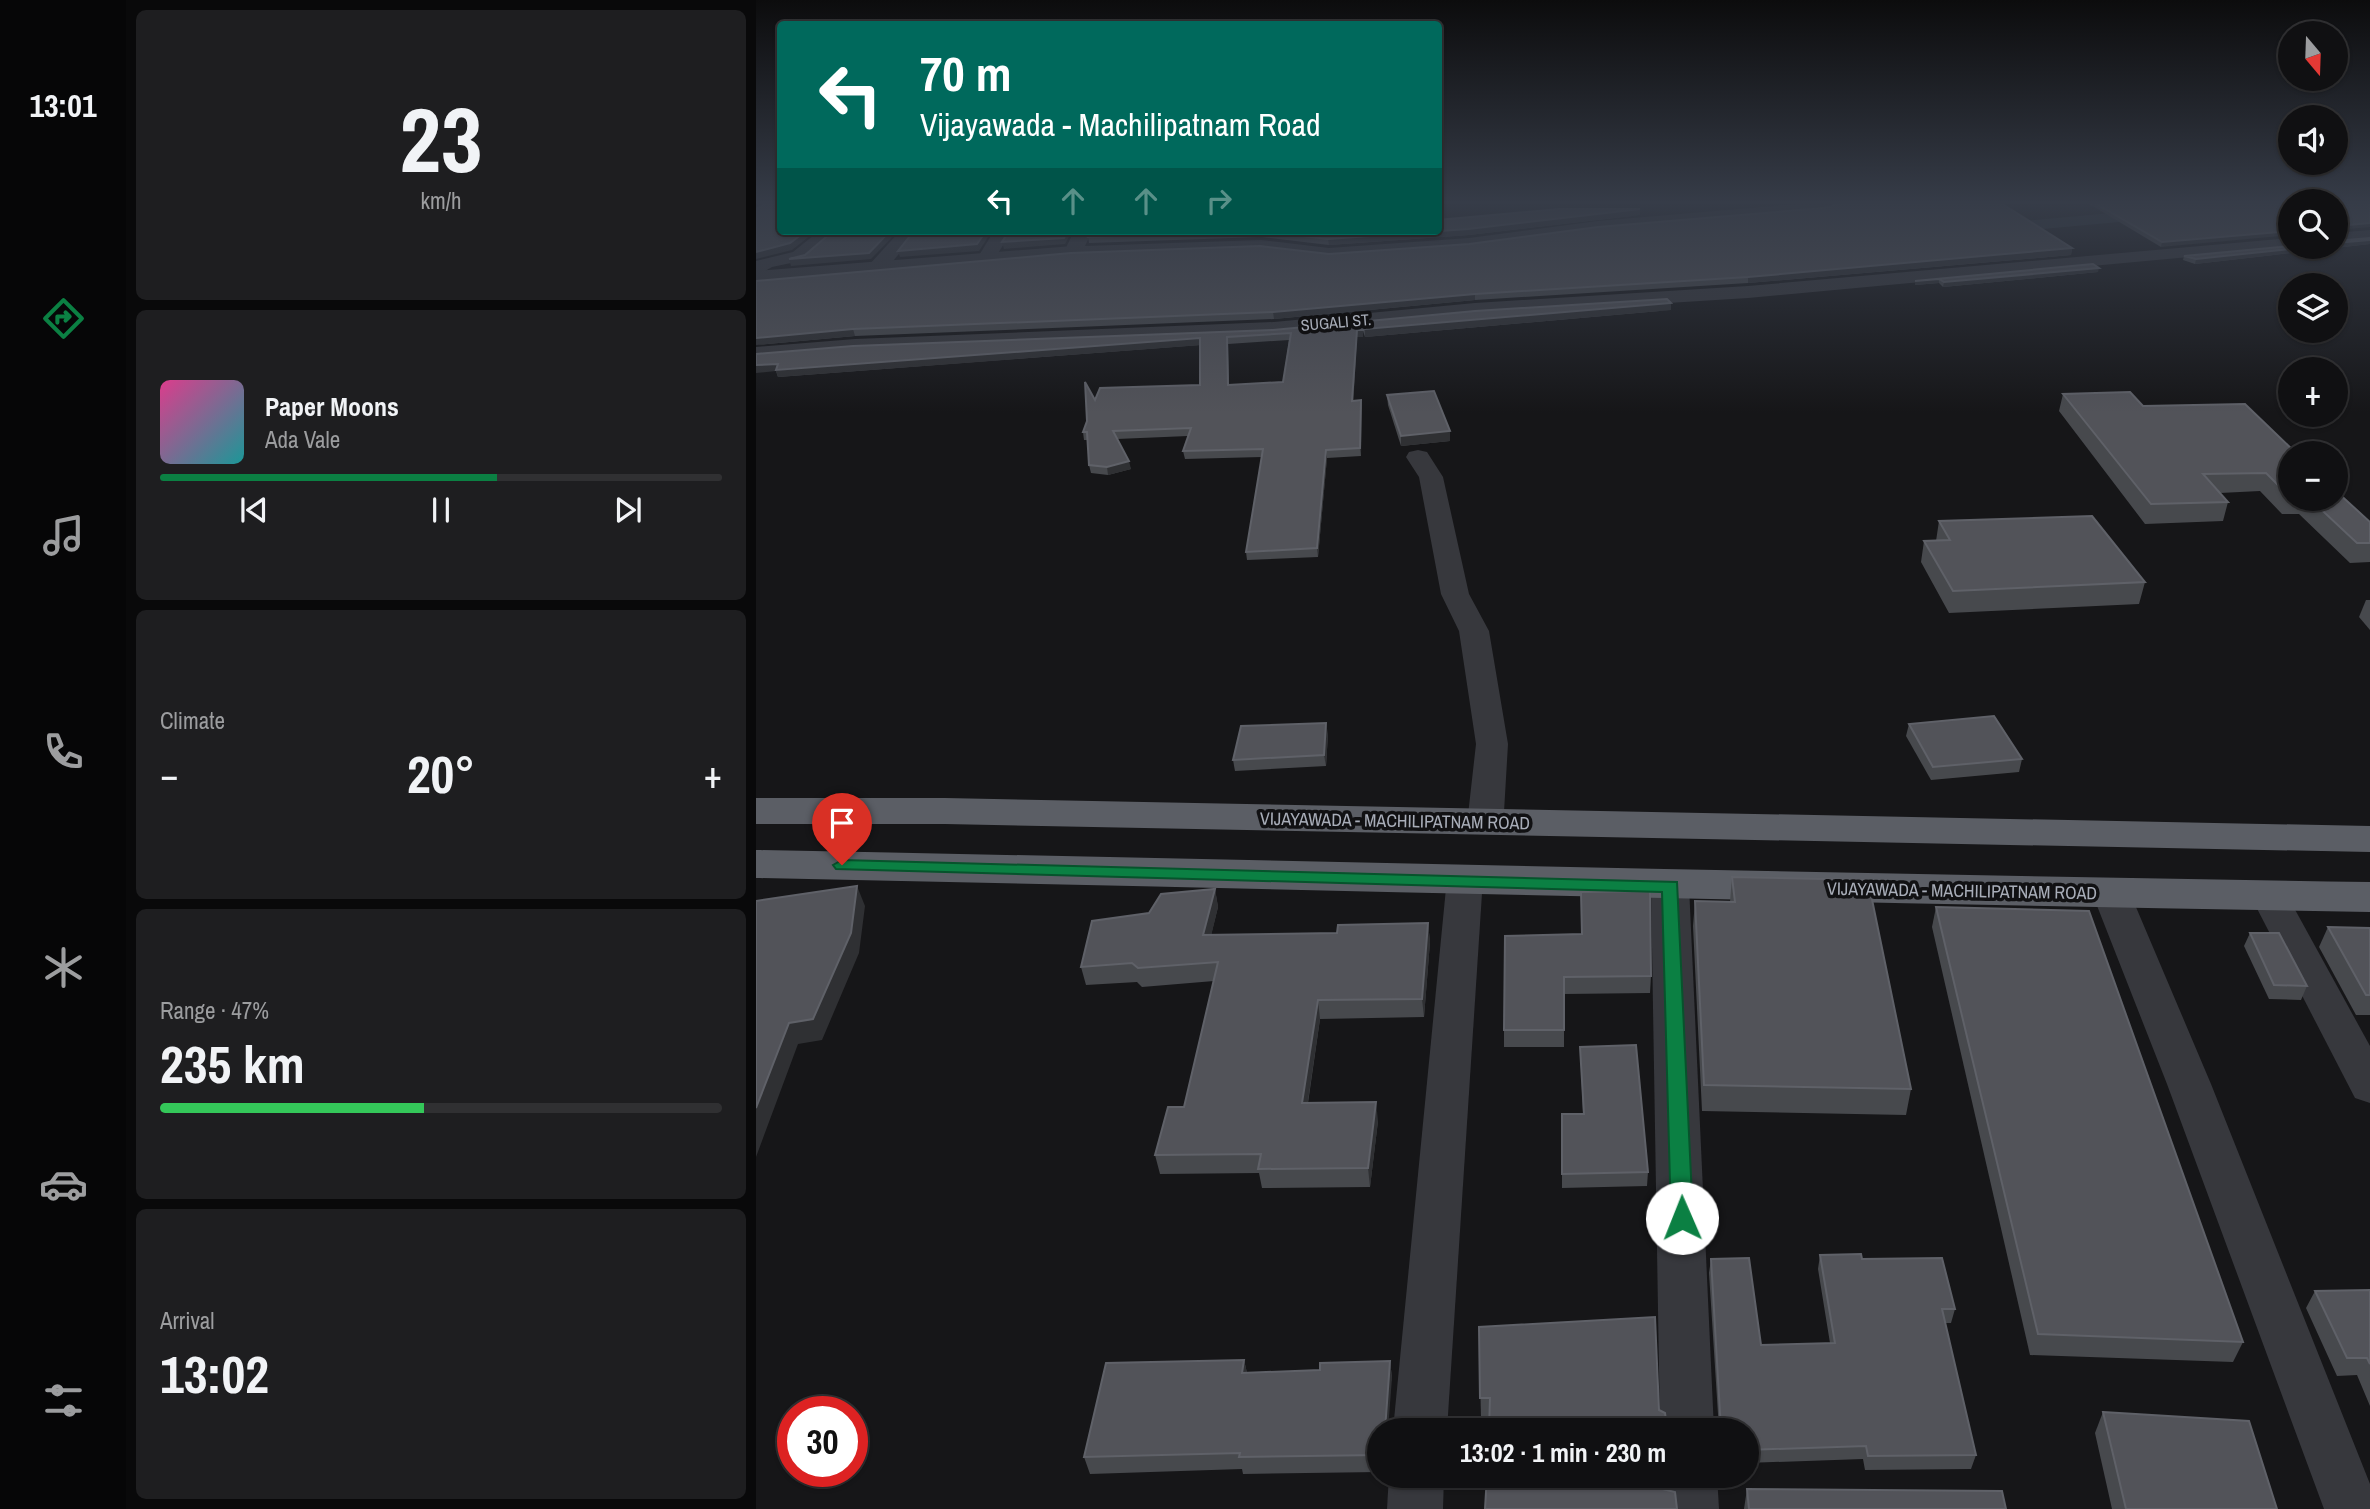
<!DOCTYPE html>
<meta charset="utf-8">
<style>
:root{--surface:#101012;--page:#1e1e20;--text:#f1f3f6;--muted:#9c9d9f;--line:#303032;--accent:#0b8043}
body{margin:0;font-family:"Archivo Narrow",sans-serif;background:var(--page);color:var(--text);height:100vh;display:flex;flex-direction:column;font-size:26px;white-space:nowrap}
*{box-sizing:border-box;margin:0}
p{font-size:23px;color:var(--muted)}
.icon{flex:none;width:38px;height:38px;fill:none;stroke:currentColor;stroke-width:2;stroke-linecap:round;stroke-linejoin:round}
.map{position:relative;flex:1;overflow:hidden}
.sheet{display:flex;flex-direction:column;gap:10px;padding:10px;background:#09090a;width:630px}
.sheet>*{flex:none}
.top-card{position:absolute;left:21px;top:21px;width:665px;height:214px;border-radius:7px;box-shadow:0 2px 5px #0004,0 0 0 2px var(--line);background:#00695c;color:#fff;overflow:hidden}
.needle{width:46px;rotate:161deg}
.buttons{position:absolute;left:1522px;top:21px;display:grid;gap:14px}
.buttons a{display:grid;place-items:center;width:70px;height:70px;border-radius:50%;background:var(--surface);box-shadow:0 2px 5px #0004,0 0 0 2px var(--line);font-size:35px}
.speed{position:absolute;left:21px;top:1396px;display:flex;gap:14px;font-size:35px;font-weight:700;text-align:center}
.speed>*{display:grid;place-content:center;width:91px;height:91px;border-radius:50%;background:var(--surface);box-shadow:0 2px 5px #0004,0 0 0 2px var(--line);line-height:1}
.speed .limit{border:10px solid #d22;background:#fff;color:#111}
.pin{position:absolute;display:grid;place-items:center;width:60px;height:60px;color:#fff;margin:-72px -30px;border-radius:50% 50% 50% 0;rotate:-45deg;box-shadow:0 0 7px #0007}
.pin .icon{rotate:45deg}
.me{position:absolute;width:77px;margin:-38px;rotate:359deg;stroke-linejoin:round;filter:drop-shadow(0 0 5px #0008)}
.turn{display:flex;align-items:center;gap:24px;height:147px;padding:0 28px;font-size:32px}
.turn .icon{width:91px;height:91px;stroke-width:2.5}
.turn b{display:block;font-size:49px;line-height:60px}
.lanes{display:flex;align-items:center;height:66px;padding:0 28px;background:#0003;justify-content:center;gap:35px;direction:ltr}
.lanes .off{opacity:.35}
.big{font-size:52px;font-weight:700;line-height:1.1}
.sheet .card{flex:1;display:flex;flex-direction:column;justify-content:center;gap:10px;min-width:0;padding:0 24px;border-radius:10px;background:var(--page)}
.sheet .dial{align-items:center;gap:0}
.dial b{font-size:91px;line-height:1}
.song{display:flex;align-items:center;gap:21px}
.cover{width:84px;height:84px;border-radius:10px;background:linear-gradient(135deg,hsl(330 70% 55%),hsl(180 70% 35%))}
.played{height:7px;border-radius:4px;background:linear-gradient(90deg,var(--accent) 60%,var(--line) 60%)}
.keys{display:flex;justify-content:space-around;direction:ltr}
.heat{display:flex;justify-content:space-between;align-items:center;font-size:38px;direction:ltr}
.charge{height:10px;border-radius:5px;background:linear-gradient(90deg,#34c759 47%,var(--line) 0)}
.trip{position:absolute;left:611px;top:1418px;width:392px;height:70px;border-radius:35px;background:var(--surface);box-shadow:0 2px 5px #0004,0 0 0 2px var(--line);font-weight:700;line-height:70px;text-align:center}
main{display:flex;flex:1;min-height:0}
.tabs{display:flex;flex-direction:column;width:126px;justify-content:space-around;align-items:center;background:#060607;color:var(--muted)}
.tabs .icon{width:49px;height:49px}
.tabs .on{color:var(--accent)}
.tabs b{font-size:32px;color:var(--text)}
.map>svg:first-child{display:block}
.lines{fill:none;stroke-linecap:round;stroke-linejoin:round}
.canal{fill:#2c353c;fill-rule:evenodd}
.minor{fill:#37383d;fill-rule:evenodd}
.tertiary{fill:#37383d;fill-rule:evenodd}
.trunk{fill:#5b5e65;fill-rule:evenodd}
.wall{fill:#47494d;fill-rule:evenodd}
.shaded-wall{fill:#2f3033}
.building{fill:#525359;stroke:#5f6168;stroke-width:2;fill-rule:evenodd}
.route{fill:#0b8043;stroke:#07532c;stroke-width:2}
.labels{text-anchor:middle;stroke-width:7;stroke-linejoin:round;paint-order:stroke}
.far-street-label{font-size:16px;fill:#a8adb8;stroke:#111113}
.street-label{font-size:18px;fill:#a8adb8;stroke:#111113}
</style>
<main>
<nav class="tabs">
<b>13:01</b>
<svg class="icon on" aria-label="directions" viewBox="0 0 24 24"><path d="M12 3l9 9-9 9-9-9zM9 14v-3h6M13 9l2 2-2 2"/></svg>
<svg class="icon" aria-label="music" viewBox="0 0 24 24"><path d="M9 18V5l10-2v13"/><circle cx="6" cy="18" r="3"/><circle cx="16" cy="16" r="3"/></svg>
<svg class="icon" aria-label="phone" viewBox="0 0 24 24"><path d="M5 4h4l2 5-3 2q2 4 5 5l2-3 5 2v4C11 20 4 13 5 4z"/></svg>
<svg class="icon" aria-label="climate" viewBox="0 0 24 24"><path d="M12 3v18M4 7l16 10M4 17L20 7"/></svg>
<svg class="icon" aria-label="car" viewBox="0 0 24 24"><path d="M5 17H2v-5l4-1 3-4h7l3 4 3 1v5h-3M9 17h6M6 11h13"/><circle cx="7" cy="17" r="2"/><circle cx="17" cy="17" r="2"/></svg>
<svg class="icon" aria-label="filters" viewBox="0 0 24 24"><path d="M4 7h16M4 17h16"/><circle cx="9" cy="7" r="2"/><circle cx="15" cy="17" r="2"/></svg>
</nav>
<section class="sheet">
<div class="card dial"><b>23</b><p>km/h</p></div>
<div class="card">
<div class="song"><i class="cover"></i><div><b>Paper Moons</b><p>Ada Vale</p></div></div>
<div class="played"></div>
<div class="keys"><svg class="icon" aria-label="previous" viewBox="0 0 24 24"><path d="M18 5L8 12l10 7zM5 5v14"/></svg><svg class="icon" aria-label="pause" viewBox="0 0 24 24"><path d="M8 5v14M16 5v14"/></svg><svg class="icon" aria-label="next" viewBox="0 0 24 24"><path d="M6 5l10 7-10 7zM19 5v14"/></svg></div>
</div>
<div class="card"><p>Climate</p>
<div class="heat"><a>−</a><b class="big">20°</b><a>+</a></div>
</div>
<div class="card"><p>Range · 47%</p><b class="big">235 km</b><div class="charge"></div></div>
<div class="card"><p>Arrival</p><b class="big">13:02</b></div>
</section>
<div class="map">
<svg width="1614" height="1509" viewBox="0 0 1614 1509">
<rect width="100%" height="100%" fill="#161618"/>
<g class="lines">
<path class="canal" d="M1400,209L1406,210L1408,214L1406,218L1234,234L1225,229L1234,224Z"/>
<g class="minor">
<path d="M21,202L0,216L2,202Z"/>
<path d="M1064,202H1098L1096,206L1067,212L842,231L713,248L573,258L505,250L317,257L308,252L318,231H336L329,246L505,240L573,248L713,238L842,221Z"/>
<path d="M1614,230V240L1580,243V233Z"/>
<path d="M63,231H83L49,260L16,267L0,276V261L37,252Z"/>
<path d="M144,231H162L127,273H113L111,269L113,265Z"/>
<path d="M238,231H256L237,261H225L222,257Z"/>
<path d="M1535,238V247H1541L992,298L719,315L518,334L99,351L0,359V347L99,339L518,322L719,303L992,286Z"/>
<path d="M662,450L671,452L687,477L713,594L733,631L752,744L748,812L756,823L750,831C732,836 723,831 712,815L720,744L703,631L685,594L663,477L650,457L653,452Z"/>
<path d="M709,866L722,869L727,878L691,1430H637L691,878L696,869Z"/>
<path d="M914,873L927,877L933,886L958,1430H904L895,886L901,877Z"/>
<path d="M1355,880L1368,884L1374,893L1455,1084L1614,1484V1509H1568L1411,1084L1336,893L1342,884Z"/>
<path d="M1513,882L1526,886L1614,1046V1103L1599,1098L1494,895L1500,886Z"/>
<path d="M633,1475H688L687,1509H631Z"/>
<path d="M906,1475H961L963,1509H907Z"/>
</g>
<path class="tertiary" d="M317,246L324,248L327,252L324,256L0,285V271Z"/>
<g class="trunk">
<path d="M0,798H189L1614,826V852L189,824H0Z"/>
<path d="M0,850C538,860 1076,874 1614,882V912C1076,903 538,889 0,878Z"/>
</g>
</g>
<g class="wall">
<path d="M1330,202H1535L1405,247Z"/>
<path d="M884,215L713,235L573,245L505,237L333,243L332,237L334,231H682Z"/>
<path d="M1614,238V244L1439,264L1427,260L1428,256Z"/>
<path d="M1316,248L1315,255L992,283L719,300L518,319L99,336L0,345L573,254Z"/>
<path d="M1337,264L1342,272L1187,287L1183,283L1159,285V281Z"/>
<path d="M915,310L609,337L607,331V337H601L597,401L605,400V456L571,458L562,557L491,560L490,552L506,457L429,459L427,451L432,436L361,439L375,469L352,475L335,473L333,465L332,440H328L327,432L339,400L444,385V345L22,377L20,371L517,330ZM533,340L527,382L473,385L472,344Z"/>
<path d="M1307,394L1387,406L1535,453V499H1580L1600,510L1614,522V562L1594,563L1543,514H1526L1504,491L1464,493L1472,502L1467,521L1389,524L1303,411Z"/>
<path d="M631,395L694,431V441L645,446L632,405Z"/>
<path d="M1183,521L1389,582L1383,604L1193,613L1165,562L1168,541H1180Z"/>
<path d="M1610,600H1614V630L1603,617Z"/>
<path d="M1153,724L1266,759L1263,772L1175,780L1150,736Z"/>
<path d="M572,734L570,766L479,771L477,760Z"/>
<path d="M976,877L1155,1089L1150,1115L946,1111L937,926L939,901L974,902Z"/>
<path d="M459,889L462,907L455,935L581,933L672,923L674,942L668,1017L564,1019L552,1103L622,1121L614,1187L506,1188L503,1173L404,1174L399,1155L428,1107L458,981L386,987L381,982L330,985L325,967L393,913Z"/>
<path d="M825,892L895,976L894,993L808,994V1047H748V1030L825,934Z"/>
<path d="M1180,907L1487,1342L1477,1362L1274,1355L1176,927Z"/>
<path d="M1572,927L1614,928V1015H1600L1563,947Z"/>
<path d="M1494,933L1551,986L1545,1000L1513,999L1488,946Z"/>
<path d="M824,1047L892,1172L891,1186L806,1188V1114H827Z"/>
<path d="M1064,1255L1106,1259L1199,1309L1195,1323H1189L1220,1455L1215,1469L1109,1470L1107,1459L990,1463V1430H963L953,1273L955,1259L1005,1345L1074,1343L1062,1269Z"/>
<path d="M1614,1290V1406L1601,1375L1581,1376L1550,1308L1559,1291Z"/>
<path d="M723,1327L903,1410L911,1427L725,1419Z"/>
<path d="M488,1360L491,1373L564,1370L634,1361L636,1378L623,1430V1472L487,1474L486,1469L334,1474L328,1457Z"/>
<path d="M1347,1412L1521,1509H1356L1339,1433Z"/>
<path d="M991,1489L1250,1509H988Z"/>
</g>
<g class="shaded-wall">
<path d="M884,209V215L713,235L573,245L572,239Z"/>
<path d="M1614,223V227L1580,230L1581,226Z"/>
<path d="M50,231H60L36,250L0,259V252Z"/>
<path d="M134,231H142L115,259L35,266L33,259L113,253Z"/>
<path d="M230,231H236L223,251L144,257L142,251Z"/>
<path d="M312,231H316L309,244L248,249L246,242Z"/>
<path d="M1535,231V235L1405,247L1406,242Z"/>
<path d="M1614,240V244L1439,264L1440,259L1552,247H1580V243Z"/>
<path d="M1316,248L1315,255L992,283V277Z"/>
<path d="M1343,268L1342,272L1187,287L1188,282Z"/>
<path d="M1183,279V283L1159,285V281Z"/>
<path d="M719,294V300L518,319L517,312Z"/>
<path d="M915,303V310L609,337V329Z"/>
<path d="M607,324V337H601L597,409L596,401L601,330Z"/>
<path d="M97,329L99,336L0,345V338Z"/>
<path d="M444,338L446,345L22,377L20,371L0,373V365Z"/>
<path d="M605,400L606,408L605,456L604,448Z"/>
<path d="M694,431V441L645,446V436Z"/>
<path d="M570,450L571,458L562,557L561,548Z"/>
<path d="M373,461L375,469L352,475L351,467Z"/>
<path d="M570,723L572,734L570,766L568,755Z"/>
<path d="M101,886L109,906L103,953L66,1040L42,1044L0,1157V1108L33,1023Z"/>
<path d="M459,889L462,907L451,953L447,935Z"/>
<path d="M672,923L674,942L668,1017L666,999Z"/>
<path d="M562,1000L564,1019L549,1121L546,1103Z"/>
<path d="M620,1102L622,1121L614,1187L612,1168Z"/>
<path d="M488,1360L492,1377L486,1373Z"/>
<path d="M634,1361L636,1378L632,1430H629Z"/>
</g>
<g class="building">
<path d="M13,202H24V231H50L34,243L0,252V209Z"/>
<path d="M1092,202H1243L1316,248L992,277L719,294L517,312L97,329L0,338V281L315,253L504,246L573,254L713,244L842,227L1068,208Z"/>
<path d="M1337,202H1535V231L1406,242Z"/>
<path d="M1580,202H1614V223L1581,226L1580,234Z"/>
<path d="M803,209H884L712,229L572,239L504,231L332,237L334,231H682V220Z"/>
<path d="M77,231H134L113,253L33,259L49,255Z"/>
<path d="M158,231H230L221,244L142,251Z"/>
<path d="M253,231H312L308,238L246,242Z"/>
<path d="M1614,238V240L1580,243V241Z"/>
<path d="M1535,246L1552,247L1440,259L1428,256Z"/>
<path d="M1337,264L1343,268L1188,282L1183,279L1159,281Z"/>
<path d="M911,299L915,303L609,329L607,324V330H601L596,401L605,400L604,448L570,450L561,548L490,552L507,449L427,451L435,428L357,431L373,461L351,467L333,465L331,432H327L331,421L329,382L339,400L344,388L444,385V338L20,370L22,364L0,365V354L97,346L517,330L719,311ZM535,333L527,382L472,385L471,337Z"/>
<path d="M678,391L694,431L645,436L631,395Z"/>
<path d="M1374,392L1387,406L1489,404L1540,453H1535V495H1532L1510,473L1447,474L1472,502L1395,504L1307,394Z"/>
<path d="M1580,491L1614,522V543H1601L1554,499H1580Z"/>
<path d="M1336,516L1389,582L1197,591L1168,541L1194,540L1183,521Z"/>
<path d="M1238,716L1266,759L1177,767L1153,724Z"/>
<path d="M570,723L568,755L477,760L485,726Z"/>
<path d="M976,877L1112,880L1155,1089L948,1085L939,901L979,902Z"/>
<path d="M101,886L95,933L57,1019L33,1023L0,1108V901Z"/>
<path d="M459,889L447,935L581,933L582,925L672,923L666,999L562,1000L546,1103L620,1102L612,1168L502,1169L505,1154L399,1155L412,1107H428L462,962L382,968L376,963L325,967L336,921L393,913L405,894Z"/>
<path d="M894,891L895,976L808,977V1030H748L749,936L826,934L825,892Z"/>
<path d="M1180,907L1333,911L1487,1342L1282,1334Z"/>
<path d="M1572,927L1614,928V995H1610Z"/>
<path d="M1494,933H1523L1551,986L1518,985Z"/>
<path d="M880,1045L892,1172L806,1174V1114H828L824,1047Z"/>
<path d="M1105,1254L1106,1259L1186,1258L1199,1309H1186L1220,1455L1112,1456L1110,1446L990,1450V1430H965L955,1259L993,1258L1005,1345L1079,1343L1064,1255Z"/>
<path d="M1614,1290V1364L1611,1358H1591L1559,1291Z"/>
<path d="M899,1317L903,1410L909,1413L911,1427H915V1430H733L734,1398H724L723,1327Z"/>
<path d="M488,1360L486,1373L564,1370V1363L634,1361L629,1430H623V1455L483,1457L484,1453L328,1457L350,1363Z"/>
<path d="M1347,1412L1493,1421L1521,1509H1370Z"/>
<path d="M731,1475H906V1489L919,1492L921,1509H729Z"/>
<path d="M991,1489L1246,1491L1250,1509H993Z"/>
</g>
<linearGradient id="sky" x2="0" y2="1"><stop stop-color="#0c0c0d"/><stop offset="0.49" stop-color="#363c48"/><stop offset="1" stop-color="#363c48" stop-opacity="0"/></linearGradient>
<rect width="1614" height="413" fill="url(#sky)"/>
<path class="route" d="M86,860L921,882L937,1218L934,1225L926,1227L918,1225L915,1218L906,892L80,869L77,865Z"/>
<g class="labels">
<g class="far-street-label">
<text transform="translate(580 322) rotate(-5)" y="6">SUGALI ST.</text>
</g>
<g class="street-label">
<text transform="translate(639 821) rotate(1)" y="6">VIJAYAWADA - MACHILIPATNAM ROAD</text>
<text transform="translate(1206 891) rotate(1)" y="6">VIJAYAWADA - MACHILIPATNAM ROAD</text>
</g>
</g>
</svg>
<div class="buttons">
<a><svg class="needle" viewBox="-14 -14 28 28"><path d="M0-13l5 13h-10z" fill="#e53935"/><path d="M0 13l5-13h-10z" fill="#9c9d9f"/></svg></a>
<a><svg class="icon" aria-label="sound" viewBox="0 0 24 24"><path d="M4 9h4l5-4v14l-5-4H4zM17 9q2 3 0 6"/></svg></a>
<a><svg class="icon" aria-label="search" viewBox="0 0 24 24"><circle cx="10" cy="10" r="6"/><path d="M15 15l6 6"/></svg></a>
<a><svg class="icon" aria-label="layers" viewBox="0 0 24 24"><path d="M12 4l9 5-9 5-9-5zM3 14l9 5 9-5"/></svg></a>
<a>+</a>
<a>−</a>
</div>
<div class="speed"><div class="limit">30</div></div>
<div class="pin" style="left:86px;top:865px;background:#d93025"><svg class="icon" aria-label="arrive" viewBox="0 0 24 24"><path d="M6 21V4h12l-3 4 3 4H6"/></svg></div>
<svg class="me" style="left:926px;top:1218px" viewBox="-20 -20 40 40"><circle r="19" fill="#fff"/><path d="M0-13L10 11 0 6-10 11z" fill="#0b8043"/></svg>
<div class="trip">13:02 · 1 min · 230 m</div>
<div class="top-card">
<div class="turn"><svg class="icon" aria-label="left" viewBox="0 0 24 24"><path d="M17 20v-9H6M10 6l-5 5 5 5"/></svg><div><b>70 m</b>Vijayawada - Machilipatnam Road</div></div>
<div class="lanes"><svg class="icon" aria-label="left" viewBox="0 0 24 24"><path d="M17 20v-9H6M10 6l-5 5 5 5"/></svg><svg class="icon off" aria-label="ahead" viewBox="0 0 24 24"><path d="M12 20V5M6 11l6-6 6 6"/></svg><svg class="icon off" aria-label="ahead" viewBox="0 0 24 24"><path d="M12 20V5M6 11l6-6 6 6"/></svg><svg class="icon off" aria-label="right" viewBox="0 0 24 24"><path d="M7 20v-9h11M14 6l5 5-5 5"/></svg></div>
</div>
</div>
</main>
